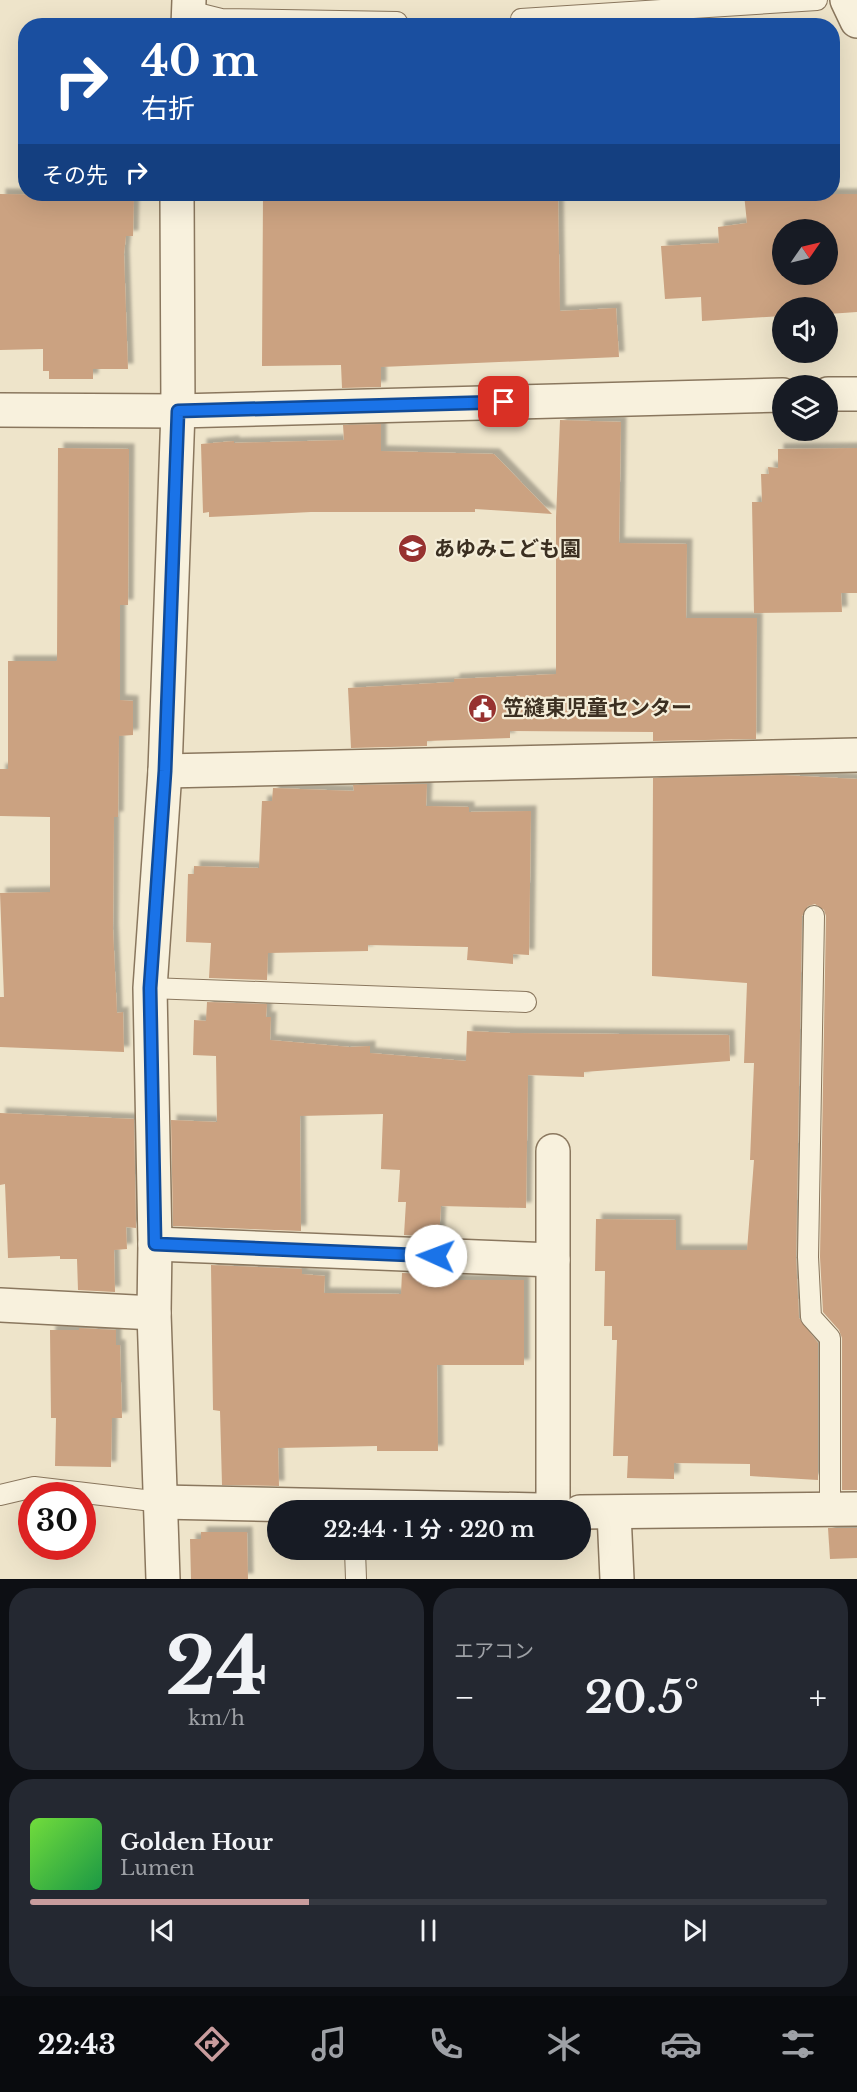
<!DOCTYPE html>
<html lang="ja">
<meta charset="utf-8">
<style>
:root{--surface:#171b24;--page:#242831;--text:#f1f3f6;--muted:#9ea1a6;--line:#363941;--accent:#c89c9d}
body{margin:0;font-family:"Libre Baskerville","Noto Sans JP",serif;background:var(--page);color:var(--text);height:100vh;display:flex;flex-direction:column;font-size:22px;white-space:nowrap}
*{box-sizing:border-box;margin:0}
p{font-size:20px;color:var(--muted)}
.icon{flex:none;width:33px;height:33px;fill:none;stroke:currentColor;stroke-width:2;stroke-linecap:round;stroke-linejoin:round}
.map{position:relative;height:1579px;overflow:hidden}
.sheet{display:flex;flex-direction:column;gap:9px;padding:9px;background:#0d0f14;flex:1}
.sheet>*{flex:none}
.top-card{position:absolute;left:18px;top:18px;width:822px;height:183px;border-radius:24px;box-shadow:0 6px 24px #0002;background:#1a4fa0;color:#fff;overflow:hidden}
.needle{width:39px;rotate:56deg}
.controls{position:absolute;left:772px;top:219px;display:grid;gap:12px}
.controls a{display:grid;place-items:center;width:66px;height:66px;border-radius:50%;background:var(--surface);box-shadow:0 6px 24px #0002;font-size:30px}
.speed{position:absolute;left:18px;top:1482px;display:flex;gap:12px;font-size:30px;font-weight:700;text-align:center}
.speed>*{display:grid;place-content:center;width:78px;height:78px;border-radius:50%;background:var(--surface);box-shadow:0 6px 24px #0002;line-height:1}
.speed .limit{border:9px solid #d22;background:#fff;color:#111}
.pin{position:absolute;display:grid;place-items:center;width:51px;height:51px;color:#fff;margin:-26px;border-radius:12px;box-shadow:0 3px 9px #0006}
.me{position:absolute;width:66px;margin:-33px;rotate:272deg;stroke-linejoin:round;filter:drop-shadow(0 0 4px #0008)}
.turn{display:flex;align-items:center;gap:21px;height:126px;padding:0 24px;font-size:27px}
.turn .icon{width:78px;height:78px;stroke-width:2.5}
.turn b{display:block;font-size:42px;line-height:51px}
.then{display:flex;align-items:center;height:57px;padding:0 24px;background:#0003;gap:12px;font-size:22px}
.big{font-size:45px;font-weight:600;line-height:1.1}
.sheet .tile{flex:1;display:flex;flex-direction:column;justify-content:center;gap:9px;min-width:0;padding:0 21px;border-radius:24px;background:var(--page)}
.sheet .dial{align-items:center;gap:0}
.dial b{font-size:78px;line-height:1}
.song{display:flex;align-items:center;gap:18px}
.cover{width:72px;height:72px;border-radius:9px;background:linear-gradient(135deg,hsl(100 70% 55%),hsl(140 70% 35%))}
.played{height:6px;border-radius:3px;background:linear-gradient(90deg,var(--accent) 35%,var(--line) 35%)}
.keys{display:flex;justify-content:space-around;direction:ltr}
.heat{display:flex;justify-content:space-between;align-items:center;font-size:33px;direction:ltr}
.sheet .tiles{flex:1;display:grid;gap:9px;grid-template-columns:1fr 1fr}
.tile:last-child{grid-column:span 2}
.trip{position:absolute;left:267px;top:1500px;width:324px;height:60px;border-radius:30px;background:var(--surface);box-shadow:0 6px 24px #0002;font-weight:600;line-height:60px;text-align:center}
.dock{display:flex;height:96px;justify-content:space-around;align-items:center;background:#090b0e;color:var(--muted)}
.dock .icon{width:42px;height:42px}
.dock .active{color:var(--accent)}
.dock b{font-size:27px;color:var(--text)}
.map>svg:first-child{display:block}
.building{fill:#cba281;fill-rule:evenodd;filter:url(#shadow)}
.lines{fill:none;stroke-linecap:round;stroke-linejoin:round}
.service-casing{stroke:#8a775e;stroke-width:22}
.minor-casing{stroke:#8a775e;stroke-width:36}
.service{stroke:#f8f1dd;stroke-width:20}
.minor{stroke:#f8f1dd;stroke-width:33}
.route-casing{stroke:#114b97;stroke-width:15}
.route{stroke:#1a73e8;stroke-width:10}
.labels{text-anchor:middle;stroke-width:4.5;stroke-linejoin:round;paint-order:stroke}
.poi-label{font-size:21px;font-weight:bold;fill:#3b2f21;stroke:#f5eed9;text-anchor:start}
</style>
<div class="map">
<svg width="857" height="1579" viewBox="0 0 857 1579">
<defs>
<filter id="shadow"><feDropShadow dx="5.5" dy="-5.5" stdDeviation="1.5" flood-color="#0004"/></filter>
</defs>
<rect width="100%" height="100%" fill="#eee4ca"/>
<g class="building">
<path d="M0,194L134,196L133,236H126L124,254L128,369H93V379H49V371H43V349L0,350Z"/>
<path d="M263,194H558L560,311L616,308L619,357L381,367V387L342,388L341,365L262,366Z"/>
<path d="M744,194H857V312L828,314V308H783V316L702,321L701,297L665,299L661,246L719,243L718,227L747,223ZM783,230H828V274H783Z"/>
<path d="M560,420L621,422L619,543L687,544L686,618H757L756,739L653,741V732L510,731V738L427,741V746L351,748L348,688L454,682V679L556,674V518Z"/>
<path d="M381,424V451L494,454L552,514L475,509V512H311L209,517V512L203,513L201,444L234,441V443L344,440L343,425Z"/>
<path d="M58,448L129,449L128,605H120V700L133,701V735L119,736L118,817H114L113,929L117,1013L123,1012L124,1052L0,1047V997H4L0,893L50,892V817L0,816V769H8V661H57Z"/>
<path d="M857,448V593H841L842,612L754,613L752,502H762L761,474H769L768,467L778,468V449Z"/>
<path d="M782,775L857,779V1490H842V1338L839,1330L823,1312L820,1257L826,916L824,910L815,904L808,906L802,916L796,1258L799,1318L818,1343V1480L750,1476V1464L674,1463V1479L627,1478L628,1456H613L617,1340H612V1326H604L605,1271H595L596,1219L676,1220V1250H747L754,1160H750L754,1063H744L747,983L652,976L653,778Z"/>
<path d="M427,784L426,806L469,807V812L531,811L529,955L513,954V964L467,960L468,947L368,945V951L268,953L267,980L209,978L211,943L186,942L188,874H194V866L259,868L262,801H272L273,788L354,791L353,785Z"/>
<path d="M207,1002L267,1004L266,1017H271L270,1040L350,1047L370,1046V1053L466,1061L467,1031L511,1033L729,1035L730,1061L584,1072V1077L528,1075L526,1208L441,1206L439,1237L404,1235L406,1202H398L400,1170L381,1169L383,1114L300,1116L301,1231L173,1226L171,1120L217,1122L216,1056L193,1055L194,1020L206,1021Z"/>
<path d="M0,1113L134,1119L136,1228L126,1227L127,1249L114,1250L115,1292L78,1290L77,1259H60V1256L8,1258L5,1184L0,1185Z"/>
<path d="M211,1265L302,1269V1274L325,1276L324,1293L401,1294L402,1273L437,1274V1280H524V1365H437L438,1451H377V1446L278,1448L279,1486L222,1485L220,1411L213,1410Z"/>
<path d="M79,1328L116,1330V1345H120L122,1418H112L111,1467L55,1466L56,1418H51L50,1330H79Z"/>
<path d="M828,1528H857V1558L830,1559Z"/>
<path d="M201,1532H247L248,1579H191L190,1539H201Z"/>
</g>
<g class="lines">
<defs>
<g id="service">
<path d="M189,11L221,19L397,22"/>
<path d="M521,19L817,0"/>
<path d="M814,916L808,1257L811,1317L830,1338V1510"/>
<path d="M150,988L526,1002"/>
<path d="M0,1495L34,1487L161,1502"/>
<path d="M355,1550L356,1579"/>
</g>
<g id="minor">
<path d="M847,0L857,21"/>
<path d="M188,26L189,0"/>
<path d="M828,394H857"/>
<path d="M0,410L178,411L783,395"/>
<path d="M165,771L857,755"/>
<path d="M553,1151V1510"/>
<path d="M155,1244L553,1260"/>
<path d="M0,1305L154,1313"/>
<path d="M161,1502L539,1510"/>
<path d="M580,1512L857,1509"/>
<path d="M614,1513L617,1579"/>
<path d="M163,1579L154,1313L155,1244L150,988L165,771L178,411L177,194"/>
</g>
</defs>
<use href="#service" class="service-casing"/>
<use href="#minor" class="minor-casing"/>
<use href="#service" class="service"/>
<use href="#minor" class="minor"/>
</g>
<g class="lines">
<defs>
<path id="route" d="M436,1256L155,1244L150,988L165,771L178,411L504,402"/>
</defs>
<use href="#route" class="route-casing"/>
<use href="#route" class="route"/>
</g>
<defs>
<symbol id="school-disc" viewBox="-11 -11 22 22"><circle r="9.5" fill="#973230" stroke="#f5eed9"/><path d="M0-5L7-2L0 1L-7-2ZM-4 1L0 2.5L4 1V4Q0 6-4 4Z" fill="#fff"/></symbol>
<symbol id="civic-disc" viewBox="-11 -11 22 22"><circle r="9.5" fill="#973230" stroke="#f5eed9"/><path d="M-.6-6.5H3V-4.5H.6V-3L4-1V1h2V6H-6V1h2V-1L-.6-3ZM-1.2 2.5V6h2.4V2.5Z" fill="#fff"/></symbol>
</defs>
<g fill-rule="evenodd">
<use href="#school-disc" x="396" y="532" width="33" height="33"/>
<use href="#civic-disc" x="466" y="692" width="33" height="33"/>
</g>
<g class="labels">
<g class="poi-label">
<text x="434" y="556">あゆみこども園</text>
<text x="503" y="715">笠縫東児童センター</text>
</g>
</g>
</svg>
<div class="controls">
<a><svg class="needle" viewBox="-14 -14 28 28"><path d="M0-13l5 13h-10z" fill="#e53935"/><path d="M0 13l5-13h-10z" fill="#9ea1a6"/></svg></a>
<a><svg class="icon" aria-label="sound" viewBox="0 0 24 24"><path d="M4 9h4l5-4v14l-5-4H4zM17 9q2 3 0 6"/></svg></a>
<a><svg class="icon" aria-label="layers" viewBox="0 0 24 24"><path d="M12 4l9 5-9 5-9-5zM3 14l9 5 9-5"/></svg></a>
</div>
<div class="speed"><div class="limit">30</div></div>
<div class="pin" style="left:504px;top:402px;background:#d93025"><svg class="icon" aria-label="arrive" viewBox="0 0 24 24"><path d="M6 21V4h12l-3 4 3 4H6"/></svg></div>
<svg class="me" style="left:436px;top:1256px" viewBox="-20 -20 40 40"><circle r="19" fill="#fff"/><path d="M0-13L10 11 0 6-10 11z" fill="#1a73e8"/></svg>
<div class="trip">22:44 · 1 分 · 220 m</div>
<div class="top-card">
<div class="turn"><svg class="icon" aria-label="right" viewBox="0 0 24 24"><path d="M7 20v-9h11M14 6l5 5-5 5"/></svg><div><b>40 m</b>右折</div></div>
<div class="then">その先<svg class="icon" aria-label="right" viewBox="0 0 24 24"><path d="M7 20v-9h11M14 6l5 5-5 5"/></svg></div>
</div>
</div>
<section class="sheet">
<div class="tiles">
<div class="tile dial"><b>24</b><p>km/h</p></div>
<div class="tile"><p>エアコン</p>
<div class="heat"><a>−</a><b class="big">20.5°</b><a>+</a></div>
</div>
<div class="tile">
<div class="song"><i class="cover"></i><div><b>Golden Hour</b><p>Lumen</p></div></div>
<div class="played"></div>
<div class="keys"><svg class="icon" aria-label="previous" viewBox="0 0 24 24"><path d="M18 5L8 12l10 7zM5 5v14"/></svg><svg class="icon" aria-label="pause" viewBox="0 0 24 24"><path d="M8 5v14M16 5v14"/></svg><svg class="icon" aria-label="next" viewBox="0 0 24 24"><path d="M6 5l10 7-10 7zM19 5v14"/></svg></div>
</div>
</div>
</section>
<nav class="dock">
<b>22:43</b>
<svg class="icon active" aria-label="directions" viewBox="0 0 24 24"><path d="M12 3l9 9-9 9-9-9zM9 14v-3h6M13 9l2 2-2 2"/></svg>
<svg class="icon" aria-label="music" viewBox="0 0 24 24"><path d="M9 18V5l10-2v13"/><circle cx="6" cy="18" r="3"/><circle cx="16" cy="16" r="3"/></svg>
<svg class="icon" aria-label="phone" viewBox="0 0 24 24"><path d="M5 4h4l2 5-3 2q2 4 5 5l2-3 5 2v4C11 20 4 13 5 4z"/></svg>
<svg class="icon" aria-label="climate" viewBox="0 0 24 24"><path d="M12 3v18M4 7l16 10M4 17L20 7"/></svg>
<svg class="icon" aria-label="car" viewBox="0 0 24 24"><path d="M5 17H2v-5l4-1 3-4h7l3 4 3 1v5h-3M9 17h6M6 11h13"/><circle cx="7" cy="17" r="2"/><circle cx="17" cy="17" r="2"/></svg>
<svg class="icon" aria-label="filters" viewBox="0 0 24 24"><path d="M4 7h16M4 17h16"/><circle cx="9" cy="7" r="2"/><circle cx="15" cy="17" r="2"/></svg>
</nav>
